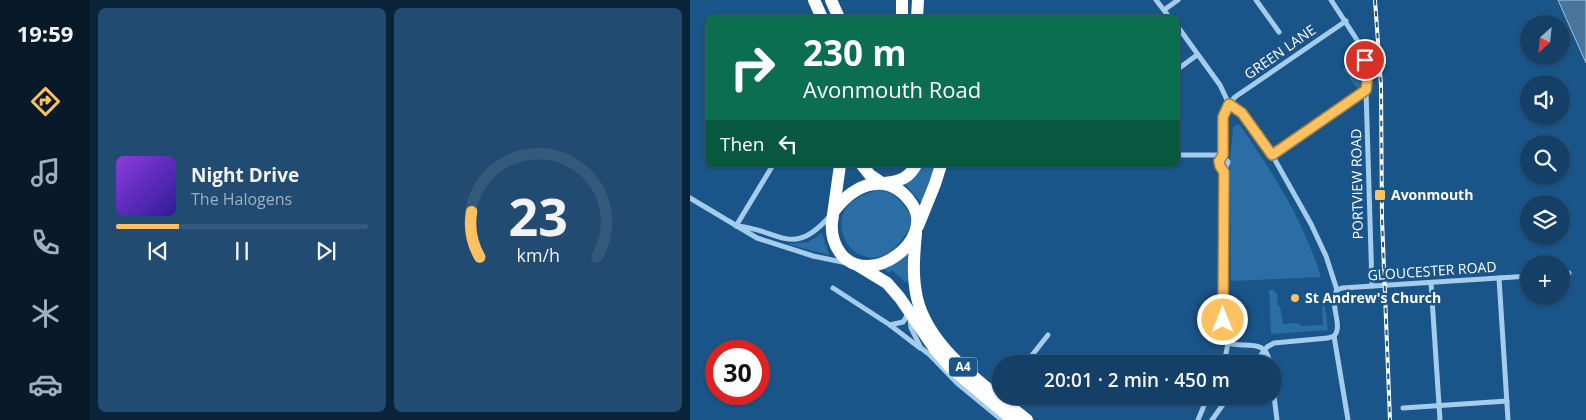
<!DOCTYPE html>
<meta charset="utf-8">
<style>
:root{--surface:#144067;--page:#214b70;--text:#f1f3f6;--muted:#9dafc0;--line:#33597b;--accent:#fec160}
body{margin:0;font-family:"Open Sans",sans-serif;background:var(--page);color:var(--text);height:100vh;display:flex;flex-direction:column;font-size:19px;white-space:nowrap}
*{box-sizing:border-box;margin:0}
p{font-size:16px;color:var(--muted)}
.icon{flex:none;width:28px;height:28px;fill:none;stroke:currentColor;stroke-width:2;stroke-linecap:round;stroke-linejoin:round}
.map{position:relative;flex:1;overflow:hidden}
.side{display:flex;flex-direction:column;gap:8px;padding:8px;background:#0b2339;width:600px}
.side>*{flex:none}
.guide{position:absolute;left:15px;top:15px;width:475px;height:152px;border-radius:8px;box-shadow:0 1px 4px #0004,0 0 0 1px var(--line);background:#0b6e4f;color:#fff;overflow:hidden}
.needle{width:32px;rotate:207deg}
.controls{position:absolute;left:830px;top:15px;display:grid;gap:10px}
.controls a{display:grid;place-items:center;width:50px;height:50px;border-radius:50%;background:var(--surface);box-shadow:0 1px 4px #0004,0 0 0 1px var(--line);font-size:25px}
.speed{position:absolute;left:15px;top:340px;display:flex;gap:10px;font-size:25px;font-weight:700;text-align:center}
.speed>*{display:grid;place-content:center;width:65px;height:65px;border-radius:50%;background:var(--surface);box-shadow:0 1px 4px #0004,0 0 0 1px var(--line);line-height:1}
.speed .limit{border:8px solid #d22;background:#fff;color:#111}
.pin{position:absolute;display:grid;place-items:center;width:42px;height:42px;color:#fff;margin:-21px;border:2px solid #fff;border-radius:50%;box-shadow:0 1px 5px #0007}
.me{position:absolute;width:55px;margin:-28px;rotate:0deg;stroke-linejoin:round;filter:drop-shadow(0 0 4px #0008)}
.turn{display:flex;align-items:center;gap:18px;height:105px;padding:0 15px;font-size:22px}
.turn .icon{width:65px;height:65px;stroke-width:2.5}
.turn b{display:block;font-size:35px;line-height:42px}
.then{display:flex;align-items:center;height:48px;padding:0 15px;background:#0003;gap:10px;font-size:19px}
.side .tile{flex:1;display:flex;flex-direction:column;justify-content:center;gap:8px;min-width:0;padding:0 18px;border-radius:8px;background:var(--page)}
.side .dial{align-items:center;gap:0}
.dial svg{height:130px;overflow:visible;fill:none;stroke:var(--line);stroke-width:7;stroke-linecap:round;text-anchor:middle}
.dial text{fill:var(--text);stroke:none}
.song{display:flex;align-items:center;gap:15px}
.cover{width:60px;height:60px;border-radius:8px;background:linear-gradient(135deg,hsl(270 70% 55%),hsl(250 70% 35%))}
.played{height:5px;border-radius:2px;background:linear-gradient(90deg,var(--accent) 25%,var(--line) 25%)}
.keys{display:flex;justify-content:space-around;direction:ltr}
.side .tiles{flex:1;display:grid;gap:8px;grid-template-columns:repeat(2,1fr)}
.trip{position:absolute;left:302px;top:355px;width:290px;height:50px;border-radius:25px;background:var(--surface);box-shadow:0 1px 4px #0004,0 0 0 1px var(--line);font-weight:600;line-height:50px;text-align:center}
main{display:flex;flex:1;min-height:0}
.tab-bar{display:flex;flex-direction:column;width:90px;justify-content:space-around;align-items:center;background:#081a29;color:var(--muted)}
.tab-bar .icon{width:35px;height:35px}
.tab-bar .selected{color:var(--accent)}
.tab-bar b{font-size:22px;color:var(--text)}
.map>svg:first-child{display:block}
.green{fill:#2a6ea5}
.water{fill:#4a749a;stroke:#96c8ef}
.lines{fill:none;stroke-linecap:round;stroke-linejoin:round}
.street{stroke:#a3cced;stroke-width:5}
.highway{stroke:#fff;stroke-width:12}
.rail-casing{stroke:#fff;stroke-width:4}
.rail{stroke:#1a5589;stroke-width:2;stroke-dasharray:5.5;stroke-linecap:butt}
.route-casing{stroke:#a57d3e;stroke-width:12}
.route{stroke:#fec160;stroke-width:9}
.poi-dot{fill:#fec160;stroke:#1a5589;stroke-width:2}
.labels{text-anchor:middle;stroke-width:5;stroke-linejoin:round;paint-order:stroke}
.shield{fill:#1a5589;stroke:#baccdc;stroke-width:1}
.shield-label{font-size:12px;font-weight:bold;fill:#fff}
.street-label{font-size:14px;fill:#fff;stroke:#1a5589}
.poi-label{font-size:14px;font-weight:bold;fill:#fff;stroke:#1a5589;text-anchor:start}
</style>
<main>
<nav class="tab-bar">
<b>19:59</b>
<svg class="icon selected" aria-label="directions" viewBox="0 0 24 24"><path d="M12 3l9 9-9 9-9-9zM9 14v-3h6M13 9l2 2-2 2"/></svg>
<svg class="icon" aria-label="music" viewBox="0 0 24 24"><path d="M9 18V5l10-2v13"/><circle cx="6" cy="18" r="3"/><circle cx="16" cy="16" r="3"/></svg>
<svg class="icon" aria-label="phone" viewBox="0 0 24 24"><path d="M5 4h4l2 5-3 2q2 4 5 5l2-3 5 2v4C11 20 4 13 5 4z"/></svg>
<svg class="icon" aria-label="climate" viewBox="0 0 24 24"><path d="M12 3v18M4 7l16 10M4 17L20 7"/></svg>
<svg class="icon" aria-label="car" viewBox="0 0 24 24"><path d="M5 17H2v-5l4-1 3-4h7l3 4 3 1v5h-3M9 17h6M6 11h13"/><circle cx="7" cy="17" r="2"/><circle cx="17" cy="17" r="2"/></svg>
</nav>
<section class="side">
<div class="tiles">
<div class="tile">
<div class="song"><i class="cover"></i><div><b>Night Drive</b><p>The Halogens</p></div></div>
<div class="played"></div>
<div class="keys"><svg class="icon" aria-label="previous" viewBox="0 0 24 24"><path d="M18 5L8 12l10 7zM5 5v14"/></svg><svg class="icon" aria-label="pause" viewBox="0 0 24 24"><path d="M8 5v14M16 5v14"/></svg><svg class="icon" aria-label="next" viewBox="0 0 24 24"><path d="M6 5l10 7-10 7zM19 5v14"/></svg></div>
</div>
<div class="tile dial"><svg viewBox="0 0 100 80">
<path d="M14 69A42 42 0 1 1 86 69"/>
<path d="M14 69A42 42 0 0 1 9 41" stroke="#fec160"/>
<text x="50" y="56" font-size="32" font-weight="700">23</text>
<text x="50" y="72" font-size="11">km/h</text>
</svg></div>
</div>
</section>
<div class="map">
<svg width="896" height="420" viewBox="0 0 896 420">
<rect width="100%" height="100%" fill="#1a5589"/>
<g class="green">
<path d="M670,57V86L667,88L653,69Z"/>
<path d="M547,125H550C583,173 614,221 631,277L541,281L540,159L543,129V127Z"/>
<path d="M232,165H246L233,205L215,184Z"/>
<path d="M187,190C196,190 201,193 208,199C214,205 221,212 221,221C221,228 217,233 213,238C203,252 189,263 171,255C153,248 145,222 157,207C165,197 176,194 187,190Z"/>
<path d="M132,233L139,255L97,244L118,242Z"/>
<path d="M217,254H218L219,281L215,282L202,270L199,273L194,269L211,260Z"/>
<path d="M579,290H584L585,293H587L588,306H590L593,324L609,323L610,326L633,325L632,304L630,303L634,301L638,330L581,334Z"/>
</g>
<path class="water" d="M868,0H896V63Z"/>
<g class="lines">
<g class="street">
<path d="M466,0L480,18"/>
<path d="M566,0L589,32"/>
<path d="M641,0L671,46L678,73L676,90L682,286"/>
<path d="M474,10L488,0"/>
<path d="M488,27L530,85L539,104L552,113L581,153L621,224L636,256L647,290"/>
<path d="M488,69L507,55"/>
<path d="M489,155H533"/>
<path d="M533,155L538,162L534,172L533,335L538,343L534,364"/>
<path d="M582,155L676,90"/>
<path d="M534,172L530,166L529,161L533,155V117L539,104L545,97L656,21"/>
<path d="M0,198L67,238L123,256L157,263"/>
<path d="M46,226L83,165"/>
<path d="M47,226C91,230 102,259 140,216"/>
<path d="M871,273H879"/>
<path d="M809,278L818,420"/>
<path d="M741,283L750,420"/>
<path d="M143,288L200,325L230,348"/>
<path d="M647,290L652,288L839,276"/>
<path d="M647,290C638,303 654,326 644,336L658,420"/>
<path d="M220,319L221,328L231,348L240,355L267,383L312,420"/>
<path d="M200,325L213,322L219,313"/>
<path d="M538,343C553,349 576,336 580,364"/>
<path d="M335,364L358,335"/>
<path d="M564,364L577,347L584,343L638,338L644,336"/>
<path d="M584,396L587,420"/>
<path d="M713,408L817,401"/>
<path d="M508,420L518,396"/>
<path d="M522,420L539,396"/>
</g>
<g class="highway">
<path d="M124,0L132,18"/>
<path d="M141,0L149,18"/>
<path d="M212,18V0"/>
<path d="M227,18L228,0"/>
<path d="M172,165L180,175L192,183"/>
<path d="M195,183C210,181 218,179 226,165"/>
<path d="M144,211C165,183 199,170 222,204C246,240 180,289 151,254C144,245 141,233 142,222L150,165"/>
<path d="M228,226L245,184L251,165"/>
<path d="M226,233C224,255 222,276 227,298C239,350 298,388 337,420"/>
<path d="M169,266L197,283L210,298L244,348L261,368L323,420"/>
</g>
<defs>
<path id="rail" d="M685,0L691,85L692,219L700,420"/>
</defs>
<use href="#rail" class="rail-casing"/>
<use href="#rail" class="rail"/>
</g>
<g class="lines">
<defs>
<path id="route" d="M533,320L534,172L530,166L529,161L533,155V117L539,104L552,113L582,155L676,90L678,73L675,60"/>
</defs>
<use href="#route" class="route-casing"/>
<use href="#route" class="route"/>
</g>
<g class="poi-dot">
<rect x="684" y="189" width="12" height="12" rx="2.5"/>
<circle cx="605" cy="298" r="5"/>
</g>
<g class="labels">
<rect class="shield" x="259" y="357.5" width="28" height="19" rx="4"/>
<g class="shield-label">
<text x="273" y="371">A4</text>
</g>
<g class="street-label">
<text transform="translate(590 52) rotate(-35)" y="5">GREEN LANE</text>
<text transform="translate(667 184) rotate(-91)" y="5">PORTVIEW ROAD</text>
<text transform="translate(742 271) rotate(-4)" y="5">GLOUCESTER ROAD</text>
</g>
<g class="poi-label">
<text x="701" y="200">Avonmouth</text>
<text x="615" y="303">St Andrew's Church</text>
</g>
</g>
</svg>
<div class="controls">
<a><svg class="needle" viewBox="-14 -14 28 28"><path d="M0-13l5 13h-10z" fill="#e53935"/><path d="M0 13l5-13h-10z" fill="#9dafc0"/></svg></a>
<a><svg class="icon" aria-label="sound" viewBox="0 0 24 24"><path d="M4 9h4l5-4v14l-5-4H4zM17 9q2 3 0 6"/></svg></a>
<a><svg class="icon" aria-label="search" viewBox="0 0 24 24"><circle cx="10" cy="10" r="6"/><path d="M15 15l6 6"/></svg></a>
<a><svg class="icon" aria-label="layers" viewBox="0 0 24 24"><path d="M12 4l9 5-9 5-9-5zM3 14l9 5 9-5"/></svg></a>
<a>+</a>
</div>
<div class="speed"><div class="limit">30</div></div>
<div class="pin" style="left:675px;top:60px;background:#d93025"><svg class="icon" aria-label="arrive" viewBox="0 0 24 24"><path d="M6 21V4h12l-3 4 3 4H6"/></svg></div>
<svg class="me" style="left:533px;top:320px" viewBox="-20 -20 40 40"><circle r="17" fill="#fec160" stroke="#fff" stroke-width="3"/><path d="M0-11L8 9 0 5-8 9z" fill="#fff"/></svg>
<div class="trip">20:01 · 2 min · 450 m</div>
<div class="guide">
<div class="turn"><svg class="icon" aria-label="right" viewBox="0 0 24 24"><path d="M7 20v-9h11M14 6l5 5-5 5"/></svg><div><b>230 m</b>Avonmouth Road</div></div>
<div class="then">Then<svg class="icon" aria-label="left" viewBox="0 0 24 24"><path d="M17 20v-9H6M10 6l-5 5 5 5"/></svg></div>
</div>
</div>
</main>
